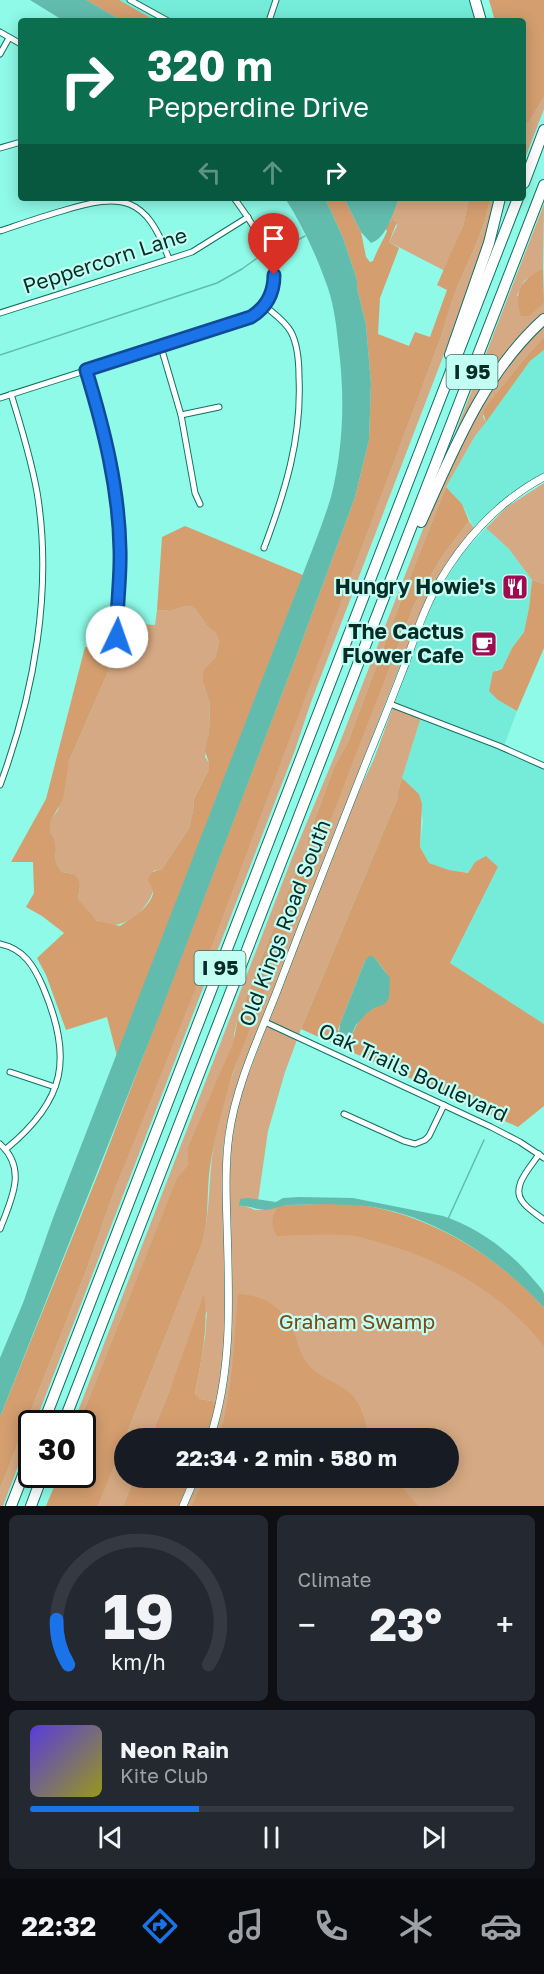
<!DOCTYPE html>
<meta charset="utf-8">
<style>
:root{--surface:#171b24;--page:#242831;--text:#f1f3f6;--muted:#9ea1a6;--line:#363941;--accent:#1a73e8}
body{margin:0;font-family:"Golos Text",sans-serif;background:var(--page);color:var(--text);height:100vh;display:flex;flex-direction:column;font-size:22px;white-space:nowrap}
*{box-sizing:border-box;margin:0}
p{font-size:20px;color:var(--muted)}
.icon{flex:none;width:33px;height:33px;fill:none;stroke:currentColor;stroke-width:2;stroke-linecap:round;stroke-linejoin:round}
.map{position:relative;height:1506px;overflow:hidden}
.drawer{display:flex;flex-direction:column;gap:9px;padding:9px;background:#0d0f14;flex:1}
.drawer>*{flex:none}
.hud{position:absolute;left:18px;top:18px;width:508px;height:183px;border-radius:6px;box-shadow:0 3px 15px #0003;background:#0b6e4f;color:#fff;overflow:hidden}
.speed{position:absolute;left:18px;top:1410px;display:flex;gap:12px;font-size:30px;font-weight:700;text-align:center}
.speed>*{display:grid;place-content:center;width:78px;height:78px;border-radius:50%;background:var(--surface);box-shadow:0 3px 15px #0003;line-height:1}
.speed .limit{border:3px solid #111;border-radius:9px;background:#fff;color:#111}
.pin{position:absolute;display:grid;place-items:center;width:51px;height:51px;color:#fff;margin:-62px -26px;border-radius:50% 50% 50% 0;rotate:-45deg;box-shadow:0 0 6px #0007}
.pin .icon{rotate:45deg}
.me{position:absolute;width:66px;margin:-33px;rotate:3deg;stroke-linejoin:round;filter:drop-shadow(0 0 4px #0008)}
.turn{display:flex;align-items:center;gap:21px;height:126px;padding:0 30px;font-size:27px}
.turn .icon{width:78px;height:78px;stroke-width:2.5}
.turn b{display:block;font-size:42px;line-height:51px}
.lanes{display:flex;align-items:center;height:57px;padding:0 30px;background:#0003;justify-content:center;gap:30px;direction:ltr}
.lanes .off{opacity:.35}
.big{font-size:45px;font-weight:700;line-height:1.1}
.drawer .widget{flex:1;display:flex;flex-direction:column;justify-content:center;gap:9px;min-width:0;padding:0 21px;border-radius:9px;background:var(--page)}
.drawer .dial{align-items:center;gap:0}
.dial svg{height:156px;overflow:visible;fill:none;stroke:var(--line);stroke-width:7;stroke-linecap:round;text-anchor:middle}
.dial text{fill:var(--text);stroke:none}
.song{display:flex;align-items:center;gap:18px}
.cover{width:72px;height:72px;border-radius:9px;background:linear-gradient(135deg,hsl(250 70% 55%),hsl(60 70% 35%))}
.played{height:6px;border-radius:3px;background:linear-gradient(90deg,var(--accent) 35%,var(--line) 35%)}
.keys{display:flex;justify-content:space-around;direction:ltr}
.heat{display:flex;justify-content:space-between;align-items:center;font-size:33px;direction:ltr}
.drawer .tiles{flex:1;display:grid;gap:9px;grid-template-columns:1fr 1fr}
.widget:last-child{grid-column:span 2}
.trip{position:absolute;left:114px;top:1428px;width:345px;height:60px;border-radius:30px;background:var(--surface);box-shadow:0 3px 15px #0003;font-weight:700;line-height:60px;text-align:center}
.tab-bar{display:flex;height:96px;justify-content:space-around;align-items:center;background:#090b0e;color:var(--muted)}
.tab-bar .icon{width:42px;height:42px}
.tab-bar .selected{color:var(--accent)}
.tab-bar b{font-size:27px;color:var(--text)}
.map>svg:first-child{display:block}
.built{fill:#75ecd9}
.green{fill:#d5a983}
.forest{fill:#d49e6f;fill-rule:evenodd}
.water{fill:#62bcad}
.lines{fill:none;stroke-linecap:round;stroke-linejoin:round}
.stream{stroke:#62bcad;stroke-width:1.5}
.minor-casing{stroke:#137064;stroke-width:7}
.tertiary-casing{stroke:#137064;stroke-width:8}
.motorway-casing{stroke:#137064;stroke-width:12}
.minor{stroke:#fff;stroke-width:5}
.tertiary{stroke:#fff;stroke-width:7}
.motorway{stroke:#fff;stroke-width:10}
.route-casing{stroke:#114b97;stroke-width:15}
.route{stroke:#1a73e8;stroke-width:10}
.labels{text-anchor:middle;stroke-width:4.5;stroke-linejoin:round;paint-order:stroke}
.shield{fill:#c2fef3;stroke:#3f6b64;stroke-width:1.5}
.shield-label{font-size:20px;font-weight:bold;fill:#072c27}
.street-label{font-size:21px;fill:#072c27;stroke:#c2fef3}
.poi-label{font-size:21px;font-weight:bold;fill:#072c27;stroke:#c2fef3;text-anchor:end}
.park-label{font-size:21px;fill:#7b4810;stroke:#c2fef3}
</style>
<div class="map">
<svg width="544" height="1506" viewBox="0 0 544 1506">
<rect width="100%" height="100%" fill="#8efae7"/>
<g class="built">
<path d="M86,0H470L476,21H122Z"/>
<path d="M544,350V474L495,506L474,528L462,504L446,487L475,436L530,361Z"/>
<path d="M486,528L509,549L532,580L529,608L524,632L512,648L502,669L496,670L498,700L517,711L504,746L544,763V1024L450,963L498,867L493,864L475,862L468,873L449,870L429,863L420,847L423,821L419,794L402,778L422,714L395,702L413,652L435,597L462,554Z"/>
</g>
<g class="green">
<path d="M544,97V109L524,161V122L528,124Z"/>
<path d="M399,198H469L463,226L445,271L389,242L397,226L395,220H390Z"/>
<path d="M490,198H497L488,239L311,702L295,750L35,1423L32,1424L31,1432L3,1506H0V1489L86,1271L116,1186L342,599L441,337C445,324 449,310 454,296C466,263 485,233 490,198Z"/>
<path d="M544,204L543,268L524,281L517,295L528,316L544,303V316L453,439Z"/>
<path d="M544,323V337L523,360L486,406L483,417L486,422L475,436L446,487L406,587L348,742L334,767L308,838V853L292,881L238,1018L234,1034V1044L188,1146V1165L177,1179L79,1423L73,1424L292,858L335,755L430,511L447,472L496,378Z"/>
<path d="M544,483V584L532,580L509,549L486,528L507,507Z"/>
<path d="M469,521L474,528L444,568L420,614L246,1061C235,1090 226,1120 223,1152L225,1327V1347L217,1402L200,1399L195,1395L205,1338L207,1311L171,1387L150,1438H125L202,1244C211,1211 208,1177 214,1144C222,1100 238,1057 254,1016L414,605L441,558Z"/>
<path d="M186,606L192,607L196,610L207,626L216,634L219,642L215,658L205,670L203,683L210,704L209,732L205,757L209,763V769L194,799L193,811L189,828L162,869L153,871C153,878 155,888 152,894C144,914 117,935 96,920C89,915 83,906 78,899L80,886L74,874L62,872L58,866L55,858L56,851L50,832V821L58,810L69,761L108,672L107,647H127V623L155,625L157,610L170,611Z"/>
<path d="M395,702L422,714L398,791V797L301,1029L285,1072L268,1131L258,1201L252,1199L239,1206H245L255,1210H265L279,1206L310,1205L544,1308V1506H186L198,1478H448V1438H214C238,1366 232,1290 230,1215C230,1186 229,1157 233,1128C236,1110 242,1092 248,1075L351,808L374,759Z"/>
<path d="M124,1439V1478H134L123,1506H98Z"/>
</g>
<g class="forest">
<path d="M86,0H119L156,21H122Z"/>
<path d="M489,0H544V97L528,124L524,122V21H495Z"/>
<path d="M325,198H344L361,232L366,257L370,262L373,261C377,250 383,241 387,231L385,228L392,219L397,222L389,242L399,248L380,298L378,334L409,346L415,332L430,337L447,290L437,285L463,226L469,198H490C485,233 466,263 454,296C449,310 445,324 441,337L198,982L116,1186L86,1271L0,1489V1417L100,1169L298,652L355,497L369,440L371,384L366,325L357,288V280L343,238Z"/>
<path d="M543,268L544,303L529,316H521C513,290 521,281 543,268Z"/>
<path d="M544,337V350L530,361L486,422L483,412L486,406L523,360Z"/>
<path d="M446,487L462,504L469,521L441,558L414,605L233,1072C224,1103 215,1134 210,1167C206,1195 210,1215 202,1244L98,1506H46L59,1475L82,1474V1424L79,1423L177,1178L188,1165V1146L233,1044L238,1018L292,881L308,853V838L334,767L348,742L406,587Z"/>
<path d="M185,526L303,575L117,1056L107,1017L66,1030L46,975L37,958L64,933L42,916L26,907L34,893L33,862H11L46,799L85,647H107L108,672L69,761L63,799L50,822V832L54,839L56,851L55,858L58,866L62,872L74,874L78,879L80,886L78,899L97,921L120,926C132,918 149,908 153,894C154,889 150,884 148,880C151,872 154,871 162,869L189,828L193,811L194,799L209,769V763L205,751L209,732L210,704L203,683V676L204,670L215,658L219,642L216,634L207,626L196,610L192,607L186,606L170,611L157,610L162,537Z"/>
<path d="M532,580L544,584V648L517,711L498,700L489,691L493,672L502,669L512,648L524,632L529,608Z"/>
<path d="M402,778L419,794L422,804L420,847L429,863L449,870L468,873L475,862L486,856L498,867L450,963L544,1024V1106L518,1127L301,1029L398,797V791ZM374,957C390,977 389,974 389,998C379,1005 368,1010 360,1020C355,1026 354,1033 349,1038L344,1037L338,1030L340,1024L365,961Z"/>
<path d="M290,1205C317,1204 347,1202 373,1207C438,1220 500,1258 544,1308V1346C504,1295 447,1262 385,1244C375,1242 365,1237 354,1236C329,1233 302,1235 277,1236C270,1225 271,1216 279,1206Z"/>
<path d="M204,1294C209,1328 201,1361 195,1394L200,1399L217,1402L206,1438H150L171,1387Z"/>
<path d="M238,1294C263,1295 283,1307 293,1330C298,1342 299,1353 308,1364C319,1379 340,1382 353,1396C363,1407 365,1425 371,1438H219C233,1391 234,1343 238,1294Z"/>
<path d="M134,1478H191L179,1506H123Z"/>
<path d="M205,1478H394L418,1506H192Z"/>
</g>
<g class="water">
<path d="M30,0H86L122,21H64Z"/>
<path d="M285,198H325L343,238L357,280V288L366,325L371,384L369,440L355,497L298,652L156,1024L0,1417V1358L23,1303L53,1218L298,587C309,557 322,527 331,497C344,445 345,395 338,342C336,321 333,300 325,280C315,252 301,223 285,198Z"/>
<path d="M344,198H399C393,212 387,238 371,243L361,232Z"/>
<path d="M369,956L374,957L390,978L389,998L385,1004L374,1008L367,1013L356,1025L351,1036L344,1037L339,1033L340,1024L365,961Z"/>
<path d="M299,1197L353,1198L443,1216C477,1227 510,1251 533,1279C536,1283 543,1289 544,1294C544,1298 544,1303 544,1308C498,1256 423,1208 353,1205C332,1204 309,1204 288,1205C281,1206 273,1209 266,1210C256,1210 248,1205 239,1206L240,1199L248,1198L276,1202L283,1198Z"/>
</g>
<g class="lines">
<g class="stream">
<path d="M279,250L305,236"/>
<path d="M0,355L217,283L242,269L260,256"/>
<path d="M448,1219L484,1140"/>
</g>
<defs>
<g id="minor">
<path d="M130,0L168,21"/>
<path d="M269,21L276,0"/>
<path d="M0,32L21,44"/>
<path d="M0,54L9,38"/>
<path d="M0,148L21,142"/>
<path d="M0,231C21,224 41,217 62,211C123,192 146,196 169,259"/>
<path d="M0,313L192,252L248,217"/>
<path d="M161,347L181,415L195,493L200,504"/>
<path d="M86,370C105,429 119,488 121,550C121,579 115,609 117,637"/>
<path d="M0,398L241,321C305,298 260,233 234,198"/>
<path d="M181,415L219,407"/>
<path d="M264,548C285,492 302,438 299,377C299,362 298,345 291,332C285,321 274,314 265,306"/>
<path d="M390,704L499,746L544,766"/>
<path d="M0,785C34,694 53,589 37,492C31,459 21,426 11,394"/>
<path d="M0,944C24,949 34,966 43,987C73,1058 66,1100 6,1149"/>
<path d="M265,1022L491,1127L520,1142L544,1158"/>
<path d="M10,1072L55,1087"/>
<path d="M344,1114L404,1141L415,1144L425,1140L429,1136L444,1105"/>
<path d="M0,1144C28,1169 11,1200 0,1229"/>
<path d="M539,1154C531,1167 511,1186 522,1201C527,1209 537,1214 544,1220"/>
</g>
<g id="tertiary">
<path d="M210,1438C233,1369 229,1297 227,1225C226,1195 225,1164 229,1135C236,1085 259,1037 277,991C307,912 338,833 369,755C382,724 394,693 406,662C415,636 424,609 438,584C463,540 499,501 544,477"/>
<path d="M183,1506L195,1478"/>
</g>
<g id="motorway">
<path d="M475,0L481,21"/>
<path d="M524,183L544,130"/>
<path d="M450,355L489,243L500,198"/>
<path d="M421,522C454,449 483,374 544,319"/>
<path d="M43,1424L518,198"/>
<path d="M63,1424L544,185"/>
<path d="M11,1506L32,1452"/>
<path d="M31,1506L43,1474"/>
</g>
</defs>
<use href="#minor" class="minor-casing"/>
<use href="#tertiary" class="tertiary-casing"/>
<use href="#motorway" class="motorway-casing"/>
<use href="#minor" class="minor"/>
<use href="#tertiary" class="tertiary"/>
<use href="#motorway" class="motorway"/>
</g>
<g class="lines">
<defs>
<path id="route" d="M117,637C116,608 121,579 120,550C119,488 104,429 86,370L251,317C267,307 274,293 274,275"/>
</defs>
<use href="#route" class="route-casing"/>
<use href="#route" class="route"/>
</g>
<defs>
<symbol id="restaurant-square" viewBox="-11 -11 22 22"><rect x="-9" y="-9" width="18" height="18" rx="4" fill="#a00a51" stroke="#c2fef3"/><path d="M-5-6h1v4h1v-4h1v4h1v-4h1v5L-1.5 .5V6h-2V.5L-5-1ZM5-6V6H3V1.5H1.5Q1.5-4 5-6Z" fill="#fff"/></symbol>
<symbol id="cafe-square" viewBox="-11 -11 22 22"><rect x="-9" y="-9" width="18" height="18" rx="4" fill="#a00a51" stroke="#c2fef3"/><path d="M-5.5-4.5H6V0H3Q3 3.5 0 3.5H-2.5Q-5.5 3.5-5.5 0ZM3-3.2v2h1.7v-2ZM-6 4.5H4V6H-6Z" fill="#fff"/></symbol>
</defs>
<g fill-rule="evenodd">
<use href="#restaurant-square" x="500" y="572" width="30" height="30"/>
<use href="#cafe-square" x="469" y="629" width="30" height="30"/>
</g>
<g class="labels">
<g class="shield">
<rect x="446.5" y="355" width="51" height="34" rx="4.5"/>
<rect x="194.5" y="951" width="51" height="34" rx="4.5"/>
</g>
<g class="shield-label">
<text x="472" y="379">I 95</text>
<text x="220" y="975">I 95</text>
</g>
<g class="street-label">
<text transform="translate(105 261) rotate(-18)" y="7">Peppercorn Lane</text>
<text transform="translate(285 923) rotate(-69)" y="7">Old Kings Road South</text>
<text transform="translate(413 1073) rotate(25)" y="7">Oak Trails Boulevard</text>
</g>
<g class="poi-label">
<text x="496" y="594">Hungry Howie's</text>
<text x="464" y="639">The Cactus<tspan x="464" dy="24">Flower Cafe</tspan></text>
</g>
<g class="park-label">
<text x="357" y="1329">Graham Swamp</text>
</g>
</g>
</svg>
<div class="speed"><div class="limit">30</div></div>
<div class="pin" style="left:274px;top:275px;background:#d93025"><svg class="icon" aria-label="arrive" viewBox="0 0 24 24"><path d="M6 21V4h12l-3 4 3 4H6"/></svg></div>
<svg class="me" style="left:117px;top:637px" viewBox="-20 -20 40 40"><circle r="19" fill="#fff"/><path d="M0-13L10 11 0 6-10 11z" fill="#1a73e8"/></svg>
<div class="trip">22:34 · 2 min · 580 m</div>
<div class="hud">
<div class="turn"><svg class="icon" aria-label="right" viewBox="0 0 24 24"><path d="M7 20v-9h11M14 6l5 5-5 5"/></svg><div><b>320 m</b>Pepperdine Drive</div></div>
<div class="lanes"><svg class="icon off" aria-label="left" viewBox="0 0 24 24"><path d="M17 20v-9H6M10 6l-5 5 5 5"/></svg><svg class="icon off" aria-label="ahead" viewBox="0 0 24 24"><path d="M12 20V5M6 11l6-6 6 6"/></svg><svg class="icon" aria-label="right" viewBox="0 0 24 24"><path d="M7 20v-9h11M14 6l5 5-5 5"/></svg></div>
</div>
</div>
<section class="drawer">
<div class="tiles">
<div class="widget dial"><svg viewBox="0 0 100 80">
<path d="M14 69A42 42 0 1 1 86 69"/>
<path d="M14 69A42 42 0 0 1 8 46" stroke="#1a73e8"/>
<text x="50" y="56" font-size="32" font-weight="700">19</text>
<text x="50" y="72" font-size="11">km/h</text>
</svg></div>
<div class="widget"><p>Climate</p>
<div class="heat"><a>−</a><b class="big">23°</b><a>+</a></div>
</div>
<div class="widget">
<div class="song"><i class="cover"></i><div><b>Neon Rain</b><p>Kite Club</p></div></div>
<div class="played"></div>
<div class="keys"><svg class="icon" aria-label="previous" viewBox="0 0 24 24"><path d="M18 5L8 12l10 7zM5 5v14"/></svg><svg class="icon" aria-label="pause" viewBox="0 0 24 24"><path d="M8 5v14M16 5v14"/></svg><svg class="icon" aria-label="next" viewBox="0 0 24 24"><path d="M6 5l10 7-10 7zM19 5v14"/></svg></div>
</div>
</div>
</section>
<nav class="tab-bar">
<b>22:32</b>
<svg class="icon selected" aria-label="directions" viewBox="0 0 24 24"><path d="M12 3l9 9-9 9-9-9zM9 14v-3h6M13 9l2 2-2 2"/></svg>
<svg class="icon" aria-label="music" viewBox="0 0 24 24"><path d="M9 18V5l10-2v13"/><circle cx="6" cy="18" r="3"/><circle cx="16" cy="16" r="3"/></svg>
<svg class="icon" aria-label="phone" viewBox="0 0 24 24"><path d="M5 4h4l2 5-3 2q2 4 5 5l2-3 5 2v4C11 20 4 13 5 4z"/></svg>
<svg class="icon" aria-label="climate" viewBox="0 0 24 24"><path d="M12 3v18M4 7l16 10M4 17L20 7"/></svg>
<svg class="icon" aria-label="car" viewBox="0 0 24 24"><path d="M5 17H2v-5l4-1 3-4h7l3 4 3 1v5h-3M9 17h6M6 11h13"/><circle cx="7" cy="17" r="2"/><circle cx="17" cy="17" r="2"/></svg>
</nav>
